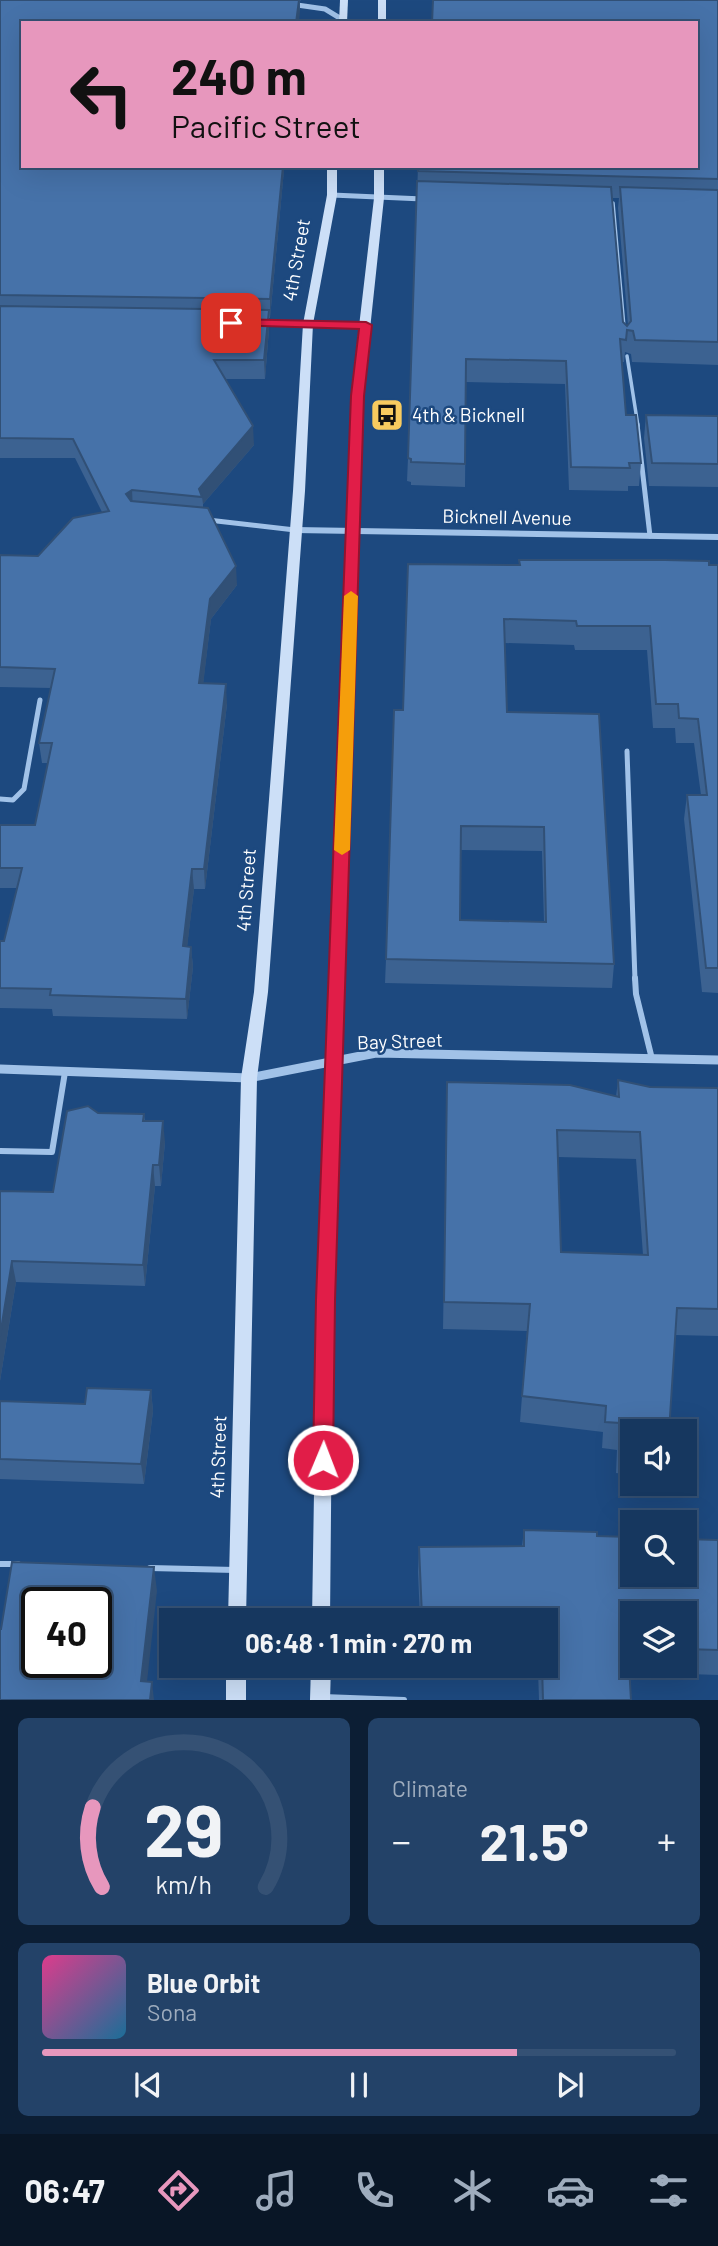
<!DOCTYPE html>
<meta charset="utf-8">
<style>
:root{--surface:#16375f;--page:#234268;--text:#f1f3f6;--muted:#9eacbd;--line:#355174;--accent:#e797bd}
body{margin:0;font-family:Barlow,sans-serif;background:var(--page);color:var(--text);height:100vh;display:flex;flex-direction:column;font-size:26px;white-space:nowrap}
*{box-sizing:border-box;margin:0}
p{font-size:23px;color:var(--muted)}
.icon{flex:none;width:38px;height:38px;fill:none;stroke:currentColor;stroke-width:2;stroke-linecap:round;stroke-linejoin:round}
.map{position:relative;height:1700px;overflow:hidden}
.side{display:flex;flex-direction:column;gap:18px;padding:18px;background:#0c1e34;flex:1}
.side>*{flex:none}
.hud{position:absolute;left:21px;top:21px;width:677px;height:147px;border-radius:0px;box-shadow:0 7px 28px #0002,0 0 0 2px var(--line);background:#e797bd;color:#111;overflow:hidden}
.buttons{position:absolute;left:620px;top:1419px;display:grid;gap:14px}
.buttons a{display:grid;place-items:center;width:77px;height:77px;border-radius:0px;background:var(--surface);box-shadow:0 7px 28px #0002,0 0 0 2px var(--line);font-size:35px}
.speed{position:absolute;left:21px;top:1587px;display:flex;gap:14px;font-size:35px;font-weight:700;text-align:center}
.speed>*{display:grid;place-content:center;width:91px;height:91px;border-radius:50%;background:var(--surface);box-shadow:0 7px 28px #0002,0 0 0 2px var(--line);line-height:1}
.speed .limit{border:4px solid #111;border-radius:10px;background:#fff;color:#111}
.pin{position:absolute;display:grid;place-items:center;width:60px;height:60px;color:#fff;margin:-30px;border-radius:14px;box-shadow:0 4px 10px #0006}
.me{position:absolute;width:77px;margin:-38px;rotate:1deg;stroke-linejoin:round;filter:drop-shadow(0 0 5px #0008)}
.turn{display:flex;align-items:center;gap:24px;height:147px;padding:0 35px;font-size:32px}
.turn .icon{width:91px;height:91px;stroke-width:2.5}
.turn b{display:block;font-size:49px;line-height:60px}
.big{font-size:52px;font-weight:700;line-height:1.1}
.side .tile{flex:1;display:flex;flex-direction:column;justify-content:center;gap:10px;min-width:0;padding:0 24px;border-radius:10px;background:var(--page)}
.side .dial{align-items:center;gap:0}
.dial svg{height:182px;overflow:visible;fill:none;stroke:var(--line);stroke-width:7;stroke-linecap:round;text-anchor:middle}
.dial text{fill:var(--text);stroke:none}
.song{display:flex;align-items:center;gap:21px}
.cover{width:84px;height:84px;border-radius:10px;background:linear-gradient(135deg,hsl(330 70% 55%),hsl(200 70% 35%))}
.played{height:7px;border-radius:4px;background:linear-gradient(90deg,var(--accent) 75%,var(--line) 75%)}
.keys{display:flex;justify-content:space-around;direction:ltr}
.heat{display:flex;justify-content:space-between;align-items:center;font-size:38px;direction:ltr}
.side .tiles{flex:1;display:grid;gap:18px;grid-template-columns:1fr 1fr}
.tile:last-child{grid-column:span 2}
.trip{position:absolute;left:159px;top:1608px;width:399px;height:70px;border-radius:0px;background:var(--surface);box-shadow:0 7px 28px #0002,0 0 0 2px var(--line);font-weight:700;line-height:70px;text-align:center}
.dock{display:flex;height:112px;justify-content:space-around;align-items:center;background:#091626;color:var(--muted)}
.dock .icon{width:49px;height:49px}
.dock .on{color:var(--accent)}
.dock b{font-size:32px;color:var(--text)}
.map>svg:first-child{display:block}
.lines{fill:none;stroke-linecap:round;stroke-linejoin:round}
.lane-far2{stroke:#a1c2e8;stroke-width:3.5}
.lane-far1{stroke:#a1c2e8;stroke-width:5}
.lane{stroke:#a1c2e8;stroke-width:6}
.street-far2{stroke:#a1c2e8;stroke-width:5}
.street-far1{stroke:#a1c2e8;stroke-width:6}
.street{stroke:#a1c2e8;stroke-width:9}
.secondary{fill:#ccdff7;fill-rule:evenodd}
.wall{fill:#3c6291;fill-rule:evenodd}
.shaded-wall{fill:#315076}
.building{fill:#4672a9;stroke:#315076;stroke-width:2;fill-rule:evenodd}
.route{fill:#e11d48;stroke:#92132f;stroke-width:2}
.slow{fill:#f59e0b}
.labels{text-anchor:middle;stroke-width:5;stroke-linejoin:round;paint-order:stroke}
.street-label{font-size:19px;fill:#fff;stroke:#1d497f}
.poi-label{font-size:19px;fill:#fff;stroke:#1d497f;text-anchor:start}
</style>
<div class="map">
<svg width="718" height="1700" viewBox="0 0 718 1700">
<rect width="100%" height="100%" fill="#1d497f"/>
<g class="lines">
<g class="lane-far2">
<path d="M613,203L624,327"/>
<path d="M627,356L638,426"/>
</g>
<g class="lane-far1">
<path d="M637,424L650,536"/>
<path d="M208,520L295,530"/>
<path d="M627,751L635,980"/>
<path d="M0,799L13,800L24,789L40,700"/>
</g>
<g class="lane">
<path d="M635,978L636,994L652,1059"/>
<path d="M0,1151L52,1152L65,1072"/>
<path d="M0,1564H18"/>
<path d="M150,1568L235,1570"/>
<path d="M323,1697L404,1700"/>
</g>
<g class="street-far2">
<path d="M290,4L325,9L343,20"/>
<path d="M332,195L423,199"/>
<path d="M261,323L366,325"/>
</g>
<path class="street-far1" d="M295,530L718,537"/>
<path class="street" d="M0,1069L249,1078L376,1053L718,1060"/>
<g class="secondary">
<path d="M340,0H348L347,23H339Z"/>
<rect x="378" y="0" width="8" height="23"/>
<path d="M327,166H337V195L313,324L305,491L268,992L257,1078L246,1620H228L241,1078L254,992L293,491L303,324L327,195Z"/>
<path d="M374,166H384V198L363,395L333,1300L330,1620H312L317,1300L351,395L374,198Z"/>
<rect x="226" y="1666" width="20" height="34"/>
<path d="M311,1666H331L330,1700H310Z"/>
</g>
</g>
<g class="wall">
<path d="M0,0H301L300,1V11L23,166H288V170H284L270,318H269V329L265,379H225L254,445L203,504V507L237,585L211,619L203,683L227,704L205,889H194L187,946L191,947L193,967L187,1019L53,1016L52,1009L0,1008V941H4L17,888H0V825H35L48,763H42L39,743L51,688L0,687V555L38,556L102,512L75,458H0Z"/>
<path d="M718,0V365L632,362L631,354L625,352L624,362H622L626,415L641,463L639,486H628V491L569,490L565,384L466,382L465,487L411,485V482L407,481L408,458L418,166ZM612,198H619L618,208L628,325L627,326L623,322Z"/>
<path d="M646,415L718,416V487L649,486L644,438Z"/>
<path d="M519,565H718V993L702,992L684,819L687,795H701L694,743H676L675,728H653L647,650H575L574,645L505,643L507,712L614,964L612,988L385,983L386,959L403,710ZM461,850L542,851L544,922L460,920Z"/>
<path d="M618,1080L650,1087L718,1088V1336L675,1335L632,1432V1475L616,1473L617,1450L602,1448L603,1432L520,1422L527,1331L443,1329L447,1082L616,1097ZM558,1157L636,1159L643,1255L561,1252Z"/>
<path d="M98,1113L144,1114L145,1121L165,1142L161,1186H155L145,1286L16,1282L0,1381V1191L53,1192Z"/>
<path d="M151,1390L153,1411L144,1484L0,1479V1401L85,1404Z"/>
<path d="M524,1530L597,1536L718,1540V1675L630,1672L631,1700H539L538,1670H524V1666H546V1620H420L418,1572L419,1547L522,1546ZM632,1614H684V1666H632Z"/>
</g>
<g class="shaded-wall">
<path d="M299,0L300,11L299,23H296Z"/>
<path d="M283,166H284V170L270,318V299Z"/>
<path d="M269,310V329L265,379L264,360Z"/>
<path d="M253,426L254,445L203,504L202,497L199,489Z"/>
<path d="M132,490L133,510L126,494Z"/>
<path d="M236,566L237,585L211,619L201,703L199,683L210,599Z"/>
<path d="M226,684L227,704L205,889L204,869Z"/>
<path d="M192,869L194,889L185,966L183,946Z"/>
<path d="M191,947L193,967L187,1019L186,999Z"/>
<path d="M163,1121L165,1142L161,1186L159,1165Z"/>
<path d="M153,1165L155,1186L145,1286L143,1265Z"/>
<path d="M12,1261L16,1282L0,1381V1336Z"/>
<path d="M151,1390L153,1411L144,1484L141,1464Z"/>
<path d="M154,1567L157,1591L145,1700L141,1681Z"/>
<path d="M152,1682L154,1700H150Z"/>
</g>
<g class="building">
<path d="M0,0H299L296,23H23V166H283L270,299L0,295Z"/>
<path d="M433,0H718V179L418,171V166H696V23H432Z"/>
<path d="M417,181L611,187L623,322L627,326L631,321L620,187L718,190V342L635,340L633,331L627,330L626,340L620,339L626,415H636L641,463H629L630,468L571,467L566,361L466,359L465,464L411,462V459L408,458Z"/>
<path d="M0,306L269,310L264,360H214L253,426L199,489L202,497L132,490L126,494L131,501L208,508L236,566L210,599L199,683L226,684L204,869H192L183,946L191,947L186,999L50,995L51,989L0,988V941H4L22,868H0V825H35L52,743H39L55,669L0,667V555L38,556L73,518L109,511L73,439L0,438Z"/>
<path d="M646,415L718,416V464L652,463Z"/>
<path d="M519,560H665L709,561V565H718V968H706L687,795H707L698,719L679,718L678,704H656L650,626H577L576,621L504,619L507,712L599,714L614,964L386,959L394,710H403L408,564L520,565ZM461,826L544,827L546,922L460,920Z"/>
<path d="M618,1080L650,1087L718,1088V1309L677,1308L669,1432H632V1448L620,1447V1423L605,1422L606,1406L522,1396L530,1304L444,1302L447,1082L570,1085L619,1097ZM557,1130L640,1132L648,1255L561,1252Z"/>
<path d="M88,1106L98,1113L144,1114L143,1121H163L159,1165H153L143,1265L12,1261L0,1336V1191L53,1192L67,1111Z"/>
<path d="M87,1388L151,1390L141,1464L0,1459V1401L85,1404Z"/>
<path d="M524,1530L597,1532V1536L632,1537V1575H684V1539L718,1540V1650L684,1649V1614H632V1647H628L631,1700H543L542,1666H546V1620H526V1615L422,1616L419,1547L524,1546Z"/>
<path d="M12,1562L154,1567L141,1681L152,1682L150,1700H0V1629H1ZM37,1603H96V1662H37Z"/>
</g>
<path class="route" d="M231,319L366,322L372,325L364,396L335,1300L333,1460L330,1467L323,1469L316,1467L313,1460L316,1300L351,396L359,329L227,325L225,323Z"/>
<path class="slow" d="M351,591L358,596L350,850L342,855L334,850L344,596Z"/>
<defs>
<symbol id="bus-square" viewBox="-11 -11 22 22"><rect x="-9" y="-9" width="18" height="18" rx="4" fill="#f8cb5f" stroke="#1d497f"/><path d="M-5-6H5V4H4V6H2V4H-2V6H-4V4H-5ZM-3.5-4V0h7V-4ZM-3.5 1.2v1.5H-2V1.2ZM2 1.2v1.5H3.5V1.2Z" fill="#111"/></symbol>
</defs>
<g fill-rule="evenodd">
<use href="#bus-square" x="368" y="396" width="38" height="38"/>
</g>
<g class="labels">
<g class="street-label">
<text transform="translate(296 260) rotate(-80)" y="7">4th Street</text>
<text transform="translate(507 517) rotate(1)" y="7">Bicknell Avenue</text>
<text transform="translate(246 890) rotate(-86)" y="7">4th Street</text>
<text transform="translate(400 1041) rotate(-2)" y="7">Bay Street</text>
<text transform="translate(218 1457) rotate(-88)" y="7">4th Street</text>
</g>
<g class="poi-label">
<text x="412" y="422">4th &amp; Bicknell</text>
</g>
</g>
</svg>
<div class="buttons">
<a><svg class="icon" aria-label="sound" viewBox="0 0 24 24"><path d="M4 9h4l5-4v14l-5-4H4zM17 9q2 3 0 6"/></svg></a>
<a><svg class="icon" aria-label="search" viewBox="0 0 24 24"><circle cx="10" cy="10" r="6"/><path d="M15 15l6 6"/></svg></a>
<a><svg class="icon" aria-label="layers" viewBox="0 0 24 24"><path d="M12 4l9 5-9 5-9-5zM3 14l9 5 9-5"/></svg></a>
</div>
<div class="speed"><div class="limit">40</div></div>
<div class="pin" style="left:231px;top:323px;background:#d93025"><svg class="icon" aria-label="arrive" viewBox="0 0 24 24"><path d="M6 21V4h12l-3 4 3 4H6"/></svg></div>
<svg class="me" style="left:323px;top:1460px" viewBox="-20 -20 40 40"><circle r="17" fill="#e11d48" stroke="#fff" stroke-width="3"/><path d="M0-11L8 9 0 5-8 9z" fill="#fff"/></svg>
<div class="trip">06:48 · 1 min · 270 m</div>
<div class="hud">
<div class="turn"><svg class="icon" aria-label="left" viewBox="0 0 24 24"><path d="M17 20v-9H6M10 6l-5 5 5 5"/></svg><div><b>240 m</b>Pacific Street</div></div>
</div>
</div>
<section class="side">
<div class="tiles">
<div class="tile dial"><svg viewBox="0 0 100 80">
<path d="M14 69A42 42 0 1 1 86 69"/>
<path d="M14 69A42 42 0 0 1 10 34" stroke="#e797bd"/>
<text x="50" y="56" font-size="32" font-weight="700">29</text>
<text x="50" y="72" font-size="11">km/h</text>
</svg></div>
<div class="tile"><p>Climate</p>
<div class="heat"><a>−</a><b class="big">21.5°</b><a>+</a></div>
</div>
<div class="tile">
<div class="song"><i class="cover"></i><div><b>Blue Orbit</b><p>Sona</p></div></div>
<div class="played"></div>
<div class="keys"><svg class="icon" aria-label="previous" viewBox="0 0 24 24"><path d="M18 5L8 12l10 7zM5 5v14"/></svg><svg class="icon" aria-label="pause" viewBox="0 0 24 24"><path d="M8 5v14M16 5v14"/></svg><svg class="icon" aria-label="next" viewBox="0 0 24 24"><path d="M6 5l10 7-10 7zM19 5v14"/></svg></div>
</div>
</div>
</section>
<nav class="dock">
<b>06:47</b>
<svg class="icon on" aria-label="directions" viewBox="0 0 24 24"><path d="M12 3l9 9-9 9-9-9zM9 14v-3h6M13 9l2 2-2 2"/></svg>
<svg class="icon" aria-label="music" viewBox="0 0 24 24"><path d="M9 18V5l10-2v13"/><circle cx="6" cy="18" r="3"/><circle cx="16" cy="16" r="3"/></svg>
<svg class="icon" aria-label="phone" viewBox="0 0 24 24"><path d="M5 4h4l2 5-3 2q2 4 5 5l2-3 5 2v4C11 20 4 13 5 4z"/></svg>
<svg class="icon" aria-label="climate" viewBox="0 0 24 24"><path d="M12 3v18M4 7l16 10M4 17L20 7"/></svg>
<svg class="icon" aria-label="car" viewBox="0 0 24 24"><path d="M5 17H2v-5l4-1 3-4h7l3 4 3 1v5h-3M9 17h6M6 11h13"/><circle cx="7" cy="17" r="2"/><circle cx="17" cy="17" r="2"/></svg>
<svg class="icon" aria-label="filters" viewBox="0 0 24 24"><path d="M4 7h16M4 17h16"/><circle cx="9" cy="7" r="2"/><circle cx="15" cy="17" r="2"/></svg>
</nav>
